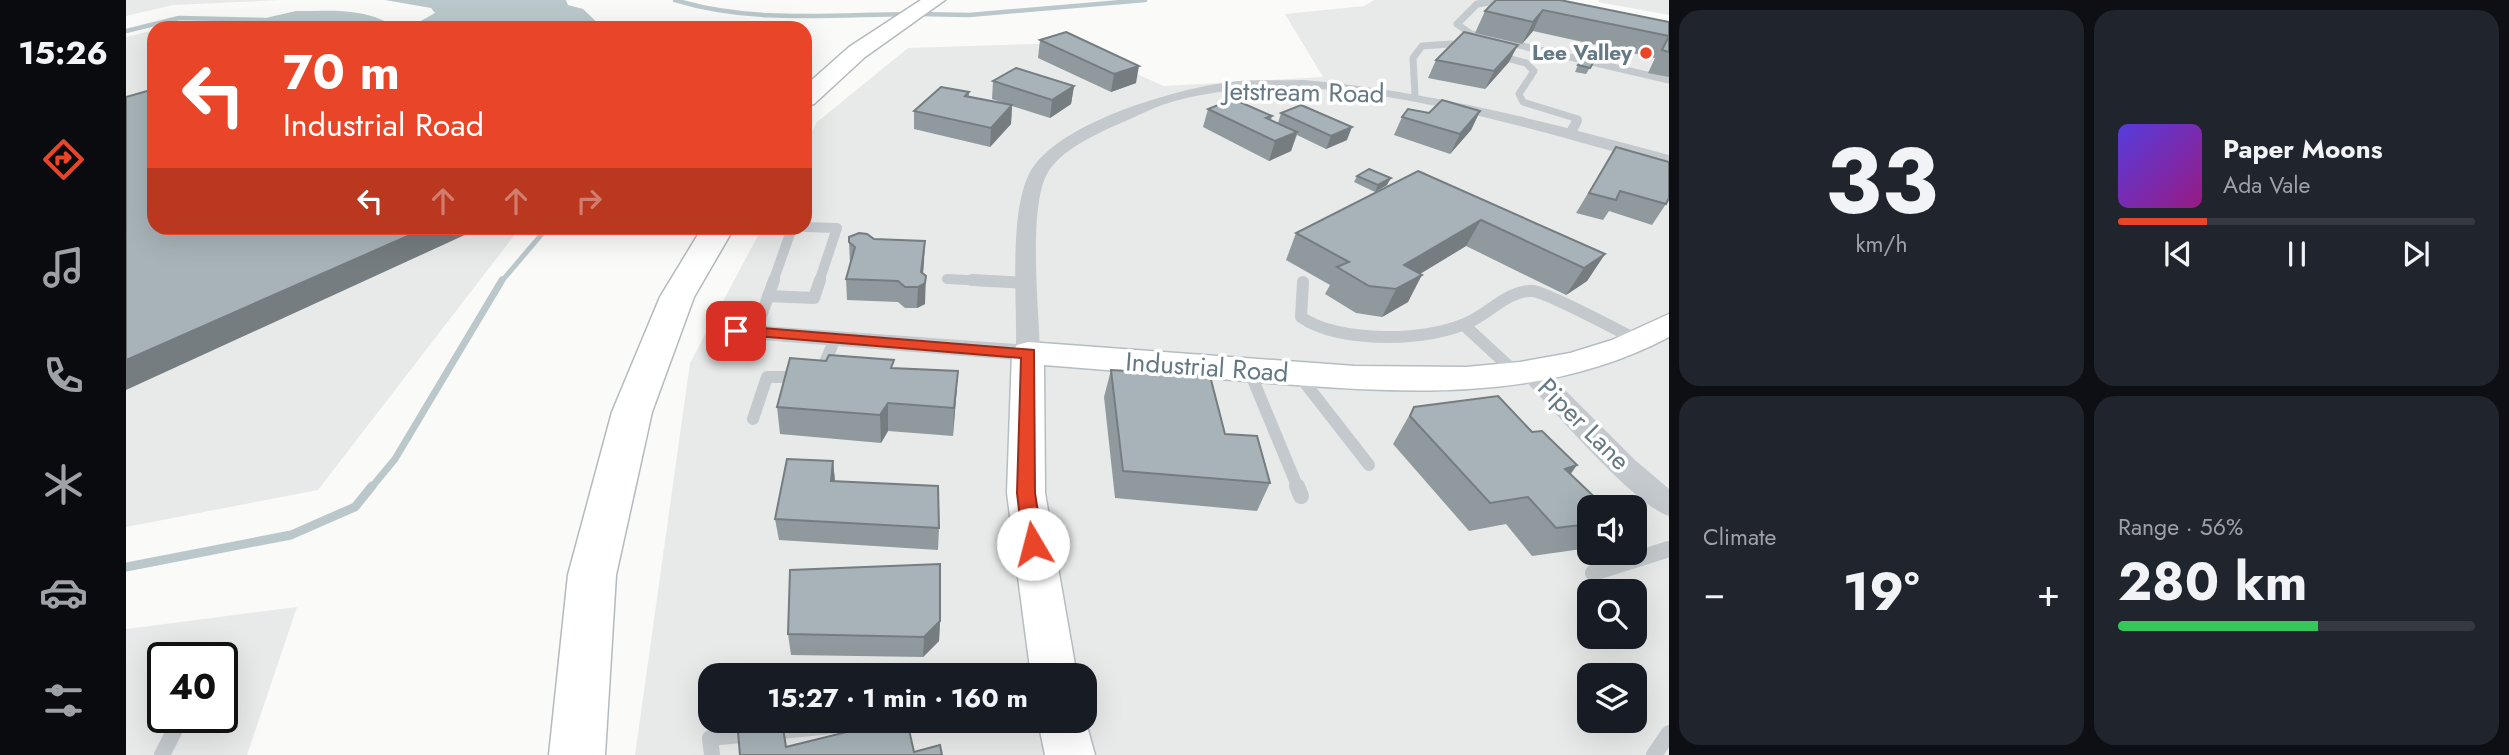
<!DOCTYPE html>
<meta charset="utf-8">
<style>
:root{--surface:#171b24;--page:#20242c;--text:#f1f3f6;--muted:#9ea1a6;--line:#363941;--accent:#e94529}
body{margin:0;font-family:Jost,sans-serif;background:var(--page);color:var(--text);height:100vh;display:flex;flex-direction:column;font-size:26px;white-space:nowrap}
*{box-sizing:border-box;margin:0}
p{font-size:23px;color:var(--muted)}
.icon{flex:none;width:38px;height:38px;fill:none;stroke:currentColor;stroke-width:2;stroke-linecap:round;stroke-linejoin:round}
.map{position:relative;flex:1;overflow:hidden}
.sheet{display:flex;flex-direction:column;gap:10px;padding:10px;background:#0d0f14;width:840px}
.sheet>*{flex:none}
.guide{position:absolute;left:21px;top:21px;width:665px;height:214px;border-radius:21px;box-shadow:0 7px 28px #0002;background:#e94529;color:#fff;overflow:hidden}
.buttons{position:absolute;left:1451px;top:495px;display:grid;gap:14px}
.buttons a{display:grid;place-items:center;width:70px;height:70px;border-radius:14px;background:var(--surface);box-shadow:0 7px 28px #0002;font-size:35px}
.speed{position:absolute;left:21px;top:642px;display:flex;gap:14px;font-size:35px;font-weight:700;text-align:center}
.speed>*{display:grid;place-content:center;width:91px;height:91px;border-radius:50%;background:var(--surface);box-shadow:0 7px 28px #0002;line-height:1}
.speed .limit{border:4px solid #111;border-radius:10px;background:#fff;color:#111}
.pin{position:absolute;display:grid;place-items:center;width:60px;height:60px;color:#fff;margin:-30px;border-radius:14px;box-shadow:0 4px 10px #0006}
.me{position:absolute;width:77px;margin:-38px;rotate:352deg;stroke-linejoin:round;filter:drop-shadow(0 0 5px #0008)}
.turn{display:flex;align-items:center;gap:24px;height:147px;padding:0 21px;font-size:32px}
.turn .icon{width:91px;height:91px;stroke-width:2.5}
.turn b{display:block;font-size:49px;line-height:60px}
.lanes{display:flex;align-items:center;height:66px;padding:0 21px;background:#0003;justify-content:center;gap:35px;direction:ltr}
.lanes .off{opacity:.35}
.big{font-size:52px;font-weight:700;line-height:1.1}
.sheet .card{flex:1;display:flex;flex-direction:column;justify-content:center;gap:10px;min-width:0;padding:0 24px;border-radius:21px;background:var(--page)}
.sheet .dial{align-items:center;gap:0}
.dial b{font-size:91px;line-height:1}
.song{display:flex;align-items:center;gap:21px}
.cover{width:84px;height:84px;border-radius:10px;background:linear-gradient(135deg,hsl(250 70% 55%),hsl(310 70% 35%))}
.played{height:7px;border-radius:4px;background:linear-gradient(90deg,var(--accent) 25%,var(--line) 25%)}
.keys{display:flex;justify-content:space-around;direction:ltr}
.heat{display:flex;justify-content:space-between;align-items:center;font-size:38px;direction:ltr}
.charge{height:10px;border-radius:5px;background:linear-gradient(90deg,#34c759 56%,var(--line) 0)}
.sheet .tiles{flex:1;display:grid;gap:10px;grid-template-columns:repeat(2,1fr)}
.trip{position:absolute;left:572px;top:663px;width:399px;height:70px;border-radius:21px;background:var(--surface);box-shadow:0 7px 28px #0002;font-weight:700;line-height:70px;text-align:center}
main{display:flex;flex:1;min-height:0}
.tabs{display:flex;flex-direction:column;width:126px;justify-content:space-around;align-items:center;background:#090b0e;color:var(--muted)}
.tabs .icon{width:49px;height:49px}
.tabs .selected{color:var(--accent)}
.tabs b{font-size:32px;color:var(--text)}
.map>svg:first-child{display:block}
.built{fill:#e8eae9;fill-rule:evenodd}
.water{fill:#bbc8cb}
.lines{fill:none;stroke-linecap:round;stroke-linejoin:round}
.stream-far3{stroke:#bbc8cb;stroke-width:4.5}
.stream-far2{stroke:#bbc8cb;stroke-width:5}
.stream-far1{stroke:#bbc8cb;stroke-width:7}
.stream{stroke:#bbc8cb;stroke-width:9}
.secondary-casing{stroke:#b5bdc1;stroke-width:3}
.highway-casing{stroke:#b4babd;stroke-width:3}
.lane-far3{stroke:#c3c9cc;stroke-width:7}
.lane-far2{stroke:#c3c9cc;stroke-width:10}
.lane-far1{stroke:#c3c9cc;stroke-width:12}
.lane{stroke:#c3c9cc;stroke-width:16}
.street{fill:#c3c9cc;fill-rule:evenodd}
.secondary{fill:#fff;fill-rule:evenodd}
.highway{fill:#fff;fill-rule:evenodd}
.wall{fill:#909a9e}
.shaded-wall{fill:#757d81}
.building{fill:#a7b3b8;stroke:#757d81;stroke-width:2}
.route{fill:#e94529;stroke:#972d1b;stroke-width:2}
.poi-dot{fill:#e94529;stroke:#fff;stroke-width:2.5}
.labels{text-anchor:middle;stroke-width:7;stroke-linejoin:round;paint-order:stroke}
.far-poi-label{font-size:21px;font-weight:bold;fill:#647984;stroke:#fff;text-anchor:end}
.street-label{font-size:26px;fill:#647984;stroke:#fff}
</style>
<main>
<nav class="tabs">
<b>15:26</b>
<svg class="icon selected" aria-label="directions" viewBox="0 0 24 24"><path d="M12 3l9 9-9 9-9-9zM9 14v-3h6M13 9l2 2-2 2"/></svg>
<svg class="icon" aria-label="music" viewBox="0 0 24 24"><path d="M9 18V5l10-2v13"/><circle cx="6" cy="18" r="3"/><circle cx="16" cy="16" r="3"/></svg>
<svg class="icon" aria-label="phone" viewBox="0 0 24 24"><path d="M5 4h4l2 5-3 2q2 4 5 5l2-3 5 2v4C11 20 4 13 5 4z"/></svg>
<svg class="icon" aria-label="climate" viewBox="0 0 24 24"><path d="M12 3v18M4 7l16 10M4 17L20 7"/></svg>
<svg class="icon" aria-label="car" viewBox="0 0 24 24"><path d="M5 17H2v-5l4-1 3-4h7l3 4 3 1v5h-3M9 17h6M6 11h13"/><circle cx="7" cy="17" r="2"/><circle cx="17" cy="17" r="2"/></svg>
<svg class="icon" aria-label="filters" viewBox="0 0 24 24"><path d="M4 7h16M4 17h16"/><circle cx="9" cy="7" r="2"/><circle cx="15" cy="17" r="2"/></svg>
</nav>
<div class="map">
<svg width="1543" height="755" viewBox="0 0 1543 755">
<rect width="100%" height="100%" fill="#fafaf8"/>
<g class="built">
<path d="M0,0H155L47,5L0,16Z"/>
<path d="M1248,0H1386L1543,33V755H509L564,363L636,228H679V145L691,122L782,48L940,43L1038,86L1197,77L1159,14L1238,6ZM1463,508H1508V553H1463ZM1463,592H1508V637H1463ZM584,676H959V721H584ZM1463,676H1508V721H1463Z"/>
<path d="M1473,0H1543V15L1472,2Z"/>
<path d="M28,30V228H394L192,490L0,527V37Z"/>
<path d="M171,607L121,755H0V629ZM37,658H96V718H37Z"/>
</g>
<g class="water">
<path d="M259,0H440L442,5L457,9L477,28H296L293,22L309,13L305,8Z"/>
<path d="M170,11C203,11 242,7 270,28H140L131,20Z"/>
</g>
<g class="lines">
<g class="stream-far3">
<path d="M549,0C624,23 702,15 780,14"/>
<path d="M792,14L843,15L1019,0"/>
<path d="M0,31L53,18L138,20"/>
</g>
<path class="stream-far2" d="M375,282L421,228"/>
<path class="stream-far1" d="M245,488L269,459L376,280"/>
<path class="stream" d="M0,567L165,535L229,507L246,486"/>
<defs>
<g id="secondary">
<path d="M1543,314V337C1415,405 1270,393 1131,382C1060,376 989,371 918,365L919,493L951,676H905L881,493L886,353L891,345L902,342L1229,366L1340,367L1394,362L1444,353L1486,340Z"/>
<path d="M959,719L969,755H919L912,721Z"/>
</g>
<g id="highway">
<path d="M795,0H819L739,57L688,104L679,106V86L723,47Z"/>
<path d="M576,228H608L568,297L526,412L490,575L479,755H423L442,575L486,412L534,297Z"/>
</g>
</defs>
<use href="#secondary" class="secondary-casing"/>
<use href="#highway" class="highway-casing"/>
<g class="lane-far3">
<path d="M1377,0L1351,4L1331,24L1345,34L1543,80"/>
<path d="M1370,55L1400,63L1408,71L1393,94L1397,102L1452,119L1450,123"/>
<path d="M1289,95L1287,58L1296,46L1325,44L1342,48"/>
</g>
<g class="lane-far2">
<path d="M1444,134L1451,121"/>
<path d="M679,227L711,228L693,282"/>
<path d="M821,279L882,282"/>
<path d="M647,282L666,228"/>
</g>
<g class="lane-far1">
<path d="M846,280L903,283"/>
<path d="M1177,282L1175,317C1212,344 1305,342 1345,321C1364,312 1385,289 1407,291C1423,293 1493,331 1513,341"/>
<path d="M642,296L688,298L694,280"/>
<path d="M1338,325L1390,373"/>
<path d="M629,333L648,280"/>
<path d="M1123,370L1172,488"/>
<path d="M694,374L709,339"/>
<path d="M1172,374L1243,465"/>
<path d="M627,419L641,377H675"/>
</g>
<g class="lane">
<path d="M1171,486L1175,496"/>
<path d="M1467,573L1543,549"/>
<path d="M36,755L55,718"/>
<path d="M586,755L584,738L756,721"/>
<path d="M1528,755L1543,733"/>
</g>
<g class="street">
<path d="M1178,80C1304,91 1422,122 1543,155V166C1389,128 1197,55 1039,104C1024,109 1009,117 995,123C972,133 934,150 921,174C902,210 913,310 914,353L910,359L902,361L610,338L602,336L598,331L602,326L610,324L890,344C891,299 883,214 903,174C929,123 1050,89 1103,82C1128,79 1154,81 1178,80Z"/>
<path d="M1404,362L1413,364L1509,460L1543,489V516C1508,505 1425,407 1395,376L1392,370L1395,364Z"/>
</g>
<use href="#secondary" class="secondary"/>
<use href="#highway" class="highway"/>
</g>
<g class="wall">
<path d="M1370,0L1543,22V77L1522,73L1529,58L1407,31L1396,44L1349,33L1359,11Z"/>
<path d="M914,40L1010,83L985,92L912,58Z"/>
<path d="M1310,60L1383,62L1359,89L1302,78Z"/>
<path d="M1468,61L1460,74L1449,72L1452,65Z"/>
<path d="M867,81L948,86L945,104L924,118L886,106L885,124L864,147L788,129V111L843,92V97L884,105L866,99Z"/>
<path d="M1082,109L1146,116L1145,120L1152,123L1155,113L1221,140L1200,149L1171,135L1165,151L1143,161L1077,127Z"/>
<path d="M1354,111L1345,130L1324,154L1268,135L1276,117L1303,113Z"/>
<path d="M1490,147L1540,204L1526,225L1483,211L1477,220L1450,213Z"/>
<path d="M1292,171L1479,254L1461,281L1440,295L1340,246L1294,274L1282,302L1256,317L1230,313L1199,294L1204,285L1160,260L1170,233Z"/>
<path d="M1231,176L1261,185L1249,192L1228,182Z"/>
<path d="M748,239L799,241L797,273L799,297V304L791,308H779L772,302L721,300L720,279L724,264L723,242Z"/>
<path d="M768,368L832,371L827,436L762,431L755,443L654,434L651,407Z"/>
<path d="M985,370L1099,434L1144,483L1131,511L989,498L978,397Z"/>
<path d="M1288,407L1451,465L1445,474L1463,508V548L1406,556L1380,524L1343,531L1267,444Z"/>
<path d="M707,461L709,481L813,528L812,550L653,540L649,519Z"/>
<path d="M814,621L813,641L797,657L665,655L662,634Z"/>
</g>
<g class="shaded-wall">
<path d="M1417,10L1407,31L1396,44L1407,22Z"/>
<path d="M1392,45L1383,62L1359,89L1368,71Z"/>
<path d="M1013,66L1010,83L985,92L988,74Z"/>
<path d="M948,86L945,104L924,118L926,100Z"/>
<path d="M886,105L885,124L864,147L865,128Z"/>
<path d="M1354,111L1345,130L1324,154L1334,134Z"/>
<path d="M1226,127L1221,140L1200,149L1205,136Z"/>
<path d="M1171,132L1165,151L1143,161L1149,141Z"/>
<path d="M1265,178L1261,185L1249,192L1252,185Z"/>
<path d="M1355,220L1340,246L1269,289L1278,265Z"/>
<path d="M300,228H354L0,390V360Z"/>
<path d="M799,241L798,262L796,285L800,276L799,304L791,308L792,287Z"/>
<path d="M1479,254L1461,281L1440,295L1458,268Z"/>
<path d="M1296,275L1282,302L1256,317L1270,289Z"/>
<path d="M832,371L830,399L827,436L828,408Z"/>
<path d="M762,403V431L755,443L754,415Z"/>
<path d="M707,461L709,482L705,481Z"/>
<path d="M1451,465L1428,493L1439,469Z"/>
<path d="M814,621L813,641L797,657L798,637Z"/>
</g>
<g class="building">
<path d="M1370,0H1434L1543,22V52L1536,50L1543,36L1417,10L1407,22L1359,11Z"/>
<path d="M940,32L1013,66L988,74L914,40Z"/>
<path d="M1338,32L1392,45L1368,71L1310,60Z"/>
<path d="M1458,59L1468,61L1464,68L1452,65Z"/>
<path d="M890,68L948,86L926,100L867,81Z"/>
<path d="M815,87L843,92L839,96L886,105L865,128L788,111Z"/>
<path d="M28,89V228H300L0,360V97Z"/>
<path d="M1107,99L1146,116L1140,118L1171,132L1149,141L1082,109Z"/>
<path d="M1316,100L1354,111L1334,134L1276,117L1282,109L1303,113Z"/>
<path d="M1175,105L1226,127L1205,136L1155,113Z"/>
<path d="M1490,147L1543,162V198L1540,204L1494,191L1490,200L1463,193Z"/>
<path d="M1243,169L1265,178L1252,185L1231,176Z"/>
<path d="M1292,171L1479,254L1458,268L1355,220L1278,265L1296,275L1270,289L1243,286L1211,267L1223,262L1170,233Z"/>
<path d="M733,233L741,234L748,239L799,241L795,272L800,276L799,283L792,287H779L772,281L720,279L729,247L723,242V237Z"/>
<path d="M703,355L768,360L765,368L832,371L828,408L762,403L754,415L651,407L664,358L700,361Z"/>
<path d="M985,370L1084,376L1099,434L1131,436L1144,483L997,471Z"/>
<path d="M1372,396L1406,432L1416,431L1451,465L1439,469L1480,508H1463V524L1430,528L1402,497L1364,503L1284,416L1288,407Z"/>
<path d="M661,459L707,461L705,481L812,486L813,528L649,519Z"/>
<path d="M814,564V621L798,637L662,634L664,570Z"/>
<path d="M649,721H656L660,747L765,721H781L788,752L814,745L816,755H614L612,732Z"/>
</g>
<path class="route" d="M610,326L908,350L909,493L917,544L914,550H900L897,544L891,493L895,358L605,334L602,331Z"/>
<circle class="poi-dot" cx="1520" cy="53" r="7"/>
<g class="labels">
<g class="far-poi-label">
<text x="1506" y="60">Lee Valley</text>
</g>
<g class="street-label">
<text transform="translate(1178 92) rotate(1)" y="9">Jetstream Road</text>
<text transform="translate(1081 367) rotate(4)" y="9">Industrial Road</text>
<text transform="translate(1458 424) rotate(45)" y="9">Piper Lane</text>
</g>
</g>
</svg>
<div class="buttons">
<a><svg class="icon" aria-label="sound" viewBox="0 0 24 24"><path d="M4 9h4l5-4v14l-5-4H4zM17 9q2 3 0 6"/></svg></a>
<a><svg class="icon" aria-label="search" viewBox="0 0 24 24"><circle cx="10" cy="10" r="6"/><path d="M15 15l6 6"/></svg></a>
<a><svg class="icon" aria-label="layers" viewBox="0 0 24 24"><path d="M12 4l9 5-9 5-9-5zM3 14l9 5 9-5"/></svg></a>
</div>
<div class="speed"><div class="limit">40</div></div>
<div class="pin" style="left:610px;top:331px;background:#d93025"><svg class="icon" aria-label="arrive" viewBox="0 0 24 24"><path d="M6 21V4h12l-3 4 3 4H6"/></svg></div>
<svg class="me" style="left:907px;top:544px" viewBox="-20 -20 40 40"><circle r="19" fill="#fff"/><path d="M0-13L10 11 0 6-10 11z" fill="#e94529"/></svg>
<div class="trip">15:27 · 1 min · 160 m</div>
<div class="guide">
<div class="turn"><svg class="icon" aria-label="left" viewBox="0 0 24 24"><path d="M17 20v-9H6M10 6l-5 5 5 5"/></svg><div><b>70 m</b>Industrial Road</div></div>
<div class="lanes"><svg class="icon" aria-label="left" viewBox="0 0 24 24"><path d="M17 20v-9H6M10 6l-5 5 5 5"/></svg><svg class="icon off" aria-label="ahead" viewBox="0 0 24 24"><path d="M12 20V5M6 11l6-6 6 6"/></svg><svg class="icon off" aria-label="ahead" viewBox="0 0 24 24"><path d="M12 20V5M6 11l6-6 6 6"/></svg><svg class="icon off" aria-label="right" viewBox="0 0 24 24"><path d="M7 20v-9h11M14 6l5 5-5 5"/></svg></div>
</div>
</div>
<section class="sheet">
<div class="tiles">
<div class="card dial"><b>33</b><p>km/h</p></div>
<div class="card">
<div class="song"><i class="cover"></i><div><b>Paper Moons</b><p>Ada Vale</p></div></div>
<div class="played"></div>
<div class="keys"><svg class="icon" aria-label="previous" viewBox="0 0 24 24"><path d="M18 5L8 12l10 7zM5 5v14"/></svg><svg class="icon" aria-label="pause" viewBox="0 0 24 24"><path d="M8 5v14M16 5v14"/></svg><svg class="icon" aria-label="next" viewBox="0 0 24 24"><path d="M6 5l10 7-10 7zM19 5v14"/></svg></div>
</div>
<div class="card"><p>Climate</p>
<div class="heat"><a>−</a><b class="big">19°</b><a>+</a></div>
</div>
<div class="card"><p>Range · 56%</p><b class="big">280 km</b><div class="charge"></div></div>
</div>
</section>
</main>
